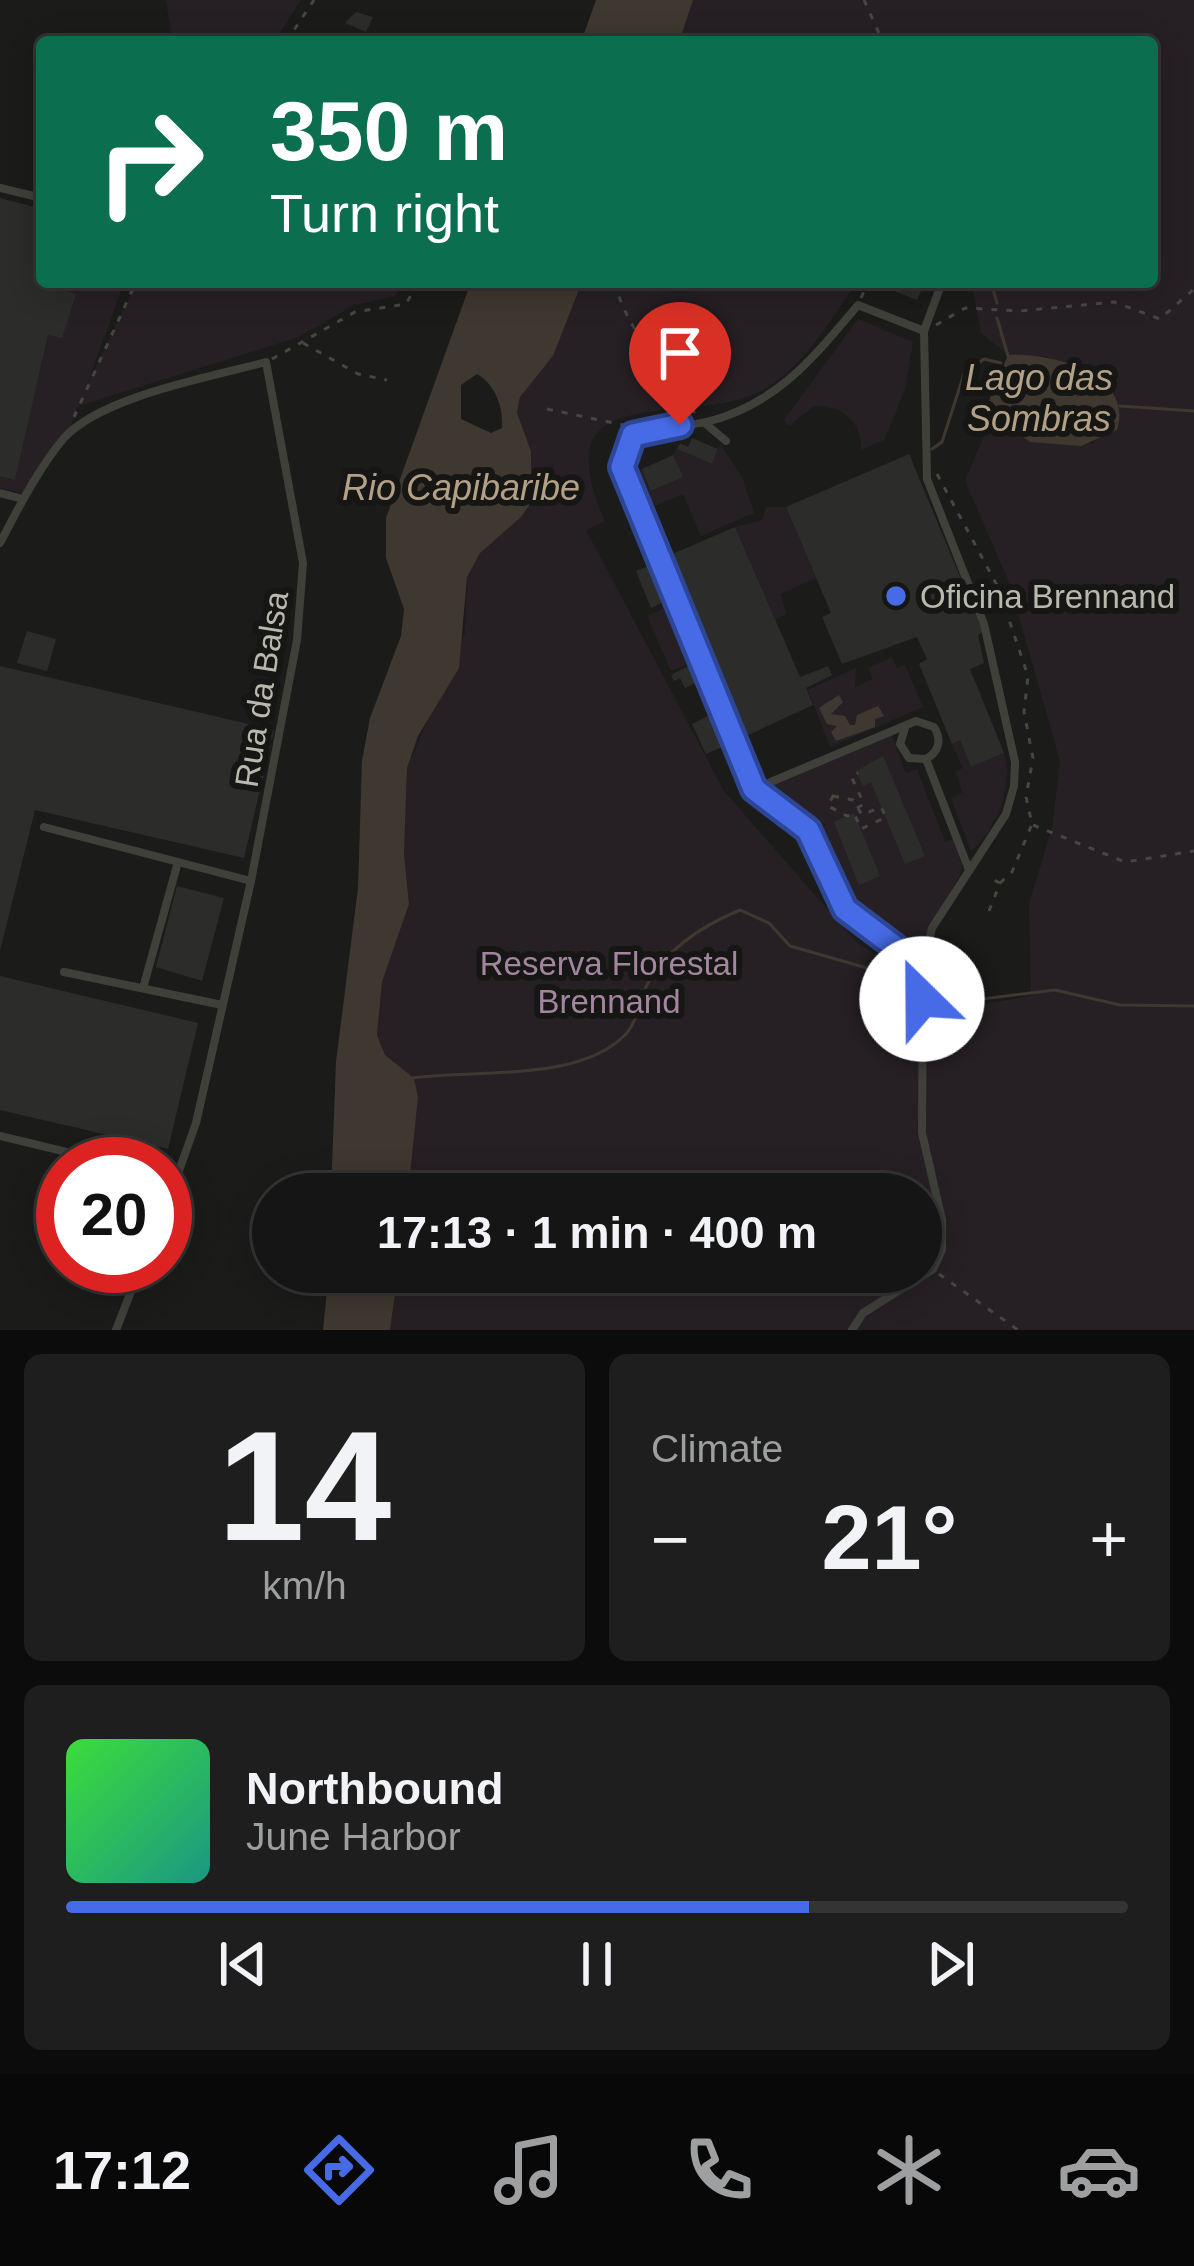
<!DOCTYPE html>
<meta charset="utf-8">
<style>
:root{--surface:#141514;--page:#1d1e1d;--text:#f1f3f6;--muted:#9d9fa0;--line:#333434;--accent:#476be6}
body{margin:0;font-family:Arial,sans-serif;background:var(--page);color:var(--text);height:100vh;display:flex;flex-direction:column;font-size:45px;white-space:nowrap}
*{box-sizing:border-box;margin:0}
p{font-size:39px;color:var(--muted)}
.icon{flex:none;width:66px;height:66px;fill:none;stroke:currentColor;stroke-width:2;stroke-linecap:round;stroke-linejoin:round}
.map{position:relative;height:1330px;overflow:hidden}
.details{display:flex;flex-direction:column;gap:24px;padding:24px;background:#0b0c0b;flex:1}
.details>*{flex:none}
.banner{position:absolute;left:36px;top:36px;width:1122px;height:252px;border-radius:12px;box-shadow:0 6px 30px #0003,0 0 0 3px var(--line);background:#0b6e4f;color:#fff;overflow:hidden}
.speed{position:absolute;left:36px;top:1137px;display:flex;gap:24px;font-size:60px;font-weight:700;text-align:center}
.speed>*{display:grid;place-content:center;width:156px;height:156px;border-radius:50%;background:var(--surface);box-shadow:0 6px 30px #0003,0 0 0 3px var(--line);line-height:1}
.speed .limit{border:18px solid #d22;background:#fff;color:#111}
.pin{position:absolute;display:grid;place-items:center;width:102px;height:102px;color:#fff;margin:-123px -51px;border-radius:50% 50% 50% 0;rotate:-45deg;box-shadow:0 0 12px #0007}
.pin .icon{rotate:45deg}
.me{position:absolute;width:132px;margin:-66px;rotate:337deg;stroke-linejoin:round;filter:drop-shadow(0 0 9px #0008)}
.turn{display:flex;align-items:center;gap:42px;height:252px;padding:0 36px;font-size:54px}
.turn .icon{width:156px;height:156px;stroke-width:2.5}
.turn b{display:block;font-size:84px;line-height:102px}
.big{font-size:90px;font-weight:600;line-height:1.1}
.details .widget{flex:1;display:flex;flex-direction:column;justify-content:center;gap:18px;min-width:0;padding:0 42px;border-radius:18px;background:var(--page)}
.details .dial{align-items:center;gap:0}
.dial b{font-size:156px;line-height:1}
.song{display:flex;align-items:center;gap:36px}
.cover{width:144px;height:144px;border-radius:18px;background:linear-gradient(135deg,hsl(120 70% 55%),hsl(170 70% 35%))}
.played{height:12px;border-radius:6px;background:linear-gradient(90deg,var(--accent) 70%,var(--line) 70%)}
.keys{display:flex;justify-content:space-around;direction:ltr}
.heat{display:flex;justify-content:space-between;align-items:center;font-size:66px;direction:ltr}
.details .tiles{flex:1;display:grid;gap:24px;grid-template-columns:1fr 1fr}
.widget:last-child{grid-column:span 2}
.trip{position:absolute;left:252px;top:1173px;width:690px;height:120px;border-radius:60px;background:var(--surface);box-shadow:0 6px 30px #0003,0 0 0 3px var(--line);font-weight:600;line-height:120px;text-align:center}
.tab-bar{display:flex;height:192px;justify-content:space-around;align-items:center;background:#080808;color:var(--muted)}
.tab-bar .icon{width:84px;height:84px}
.tab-bar .current{color:var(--accent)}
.tab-bar b{font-size:54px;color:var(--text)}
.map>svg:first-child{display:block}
.green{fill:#262025}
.water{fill:#3f3830;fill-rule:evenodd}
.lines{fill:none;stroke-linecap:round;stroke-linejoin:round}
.stream{stroke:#3f3830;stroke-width:3}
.building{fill:#2c2d2a}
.path{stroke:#474641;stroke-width:3;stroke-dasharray:6 9;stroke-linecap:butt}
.lane{stroke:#40403b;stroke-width:8}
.route-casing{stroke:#2e4696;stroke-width:30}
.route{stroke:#476be6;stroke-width:21}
.poi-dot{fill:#476be6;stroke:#161715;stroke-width:4.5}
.labels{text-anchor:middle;stroke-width:12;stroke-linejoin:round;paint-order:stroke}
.poi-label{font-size:33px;fill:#bab8ad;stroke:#161715;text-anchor:start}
.street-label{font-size:33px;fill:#bab8ad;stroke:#161715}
.park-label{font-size:33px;fill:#a4859f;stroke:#161715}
.water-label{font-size:36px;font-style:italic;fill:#b2a087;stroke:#161715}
</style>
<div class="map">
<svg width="1194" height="1330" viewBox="0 0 1194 1330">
<rect width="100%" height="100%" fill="#1b1c1a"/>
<g class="green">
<path d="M166,0H301L274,42H211L171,33Z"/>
<path d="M693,0H1194V1330H390L398,1272H921V1194H408L418,1097L414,1078L385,1055L377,1036L382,982L409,904L404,854L407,768L465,633L467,577L479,553L521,517L533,479L531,451L517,413L520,397L553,356L582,282H858C829,319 805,368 761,391C685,430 540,374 605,521L586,530L724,791L857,943L968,1007L1031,996L1029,904L1052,828L1060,761L1009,582L965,481L986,431L1014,430L1030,442L1093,443L1101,434L1107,383L1046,356L1008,355L981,333L971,282H1152V42H679Z"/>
<path d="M60,282L121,291L86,387L137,282H403L395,296L354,305L299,337L78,406L67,435L22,493L0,488V476L15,479L48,335L62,337L75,295L59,289Z"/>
<path d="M858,319L913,342L905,390L884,440L861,450C862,421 842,405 814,406L789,426L784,420Z"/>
<path d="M721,445L742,477L754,513L701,536L683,494L648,509L632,473L642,469L652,491L682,477L673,455L677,449L711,464Z"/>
<path d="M766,507H786L816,578L780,594L787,614L775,619L735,527L762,520Z"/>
<path d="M665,608L689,663L671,671L647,616Z"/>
<path d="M892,657L897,668L905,665L923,707L830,747L808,690L856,668L855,687L873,679L868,668Z"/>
<path d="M889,728L906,773L917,769L945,842L953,839L963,869L916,955L852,912L808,820L756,784Z"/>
<path d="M960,740L971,767L1004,753C1014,786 996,829 971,851L951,798L963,792L955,772L963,768L952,744Z"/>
</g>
<g class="water">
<path d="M596,0H693L679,42H581Z"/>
<path d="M471,282H582L553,356L520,397L517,413L531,451L532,501L521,517L480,553L467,577L459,668L418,736L407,768L404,854L409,904L382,982L377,1035L385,1055L414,1078L418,1097L408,1194H331L336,1062L358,888L362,761L370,718L401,636L404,609L386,558V518ZM477,374C495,384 504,408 502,428L491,433L461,419V385Z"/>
<path d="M1008,355C1051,352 1135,374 1117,430L1081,446L1030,442L1014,430L986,431L980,423Z"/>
<path d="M839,695L843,702L831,714L845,716L850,725H855L857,715L878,706L884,716L875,719V727L836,741L831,732L837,726L827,724L819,708Z"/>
<path d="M329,1272H398L390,1330H323Z"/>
</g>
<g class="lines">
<g class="stream">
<path d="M991,282L997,303"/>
<path d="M997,318L1008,356"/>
<path d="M1120,406L1194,411"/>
<path d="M932,449L942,442L964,374L984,359L1001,363"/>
<path d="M413,1078C476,1069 579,1083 626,1034C638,1021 639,999 648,983C668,947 704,925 740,910L769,923L790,946L888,974L901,987L931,997L958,1002L1055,990L1120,1005L1194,1006"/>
</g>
</g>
<g class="building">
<path d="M356,12L373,17L366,32L345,23Z"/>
<path d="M0,198L42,209V282H60L59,289L76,294L62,338L48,335L15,480L0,476Z"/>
<path d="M872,282H925L917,300Z"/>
<path d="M692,438L718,449L712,464L677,449L680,443L688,447Z"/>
<path d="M909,454L983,632L978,635L984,663L970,669L1004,753L971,767L960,740L952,744L919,664L927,659L917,637L842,664L822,617L831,613L786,507Z"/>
<path d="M673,455L683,477L651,491L642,469Z"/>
<path d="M735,527L800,677L828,666L832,675L806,688L813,705L746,736L703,648L670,555Z"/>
<path d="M651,565L666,601L651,608L636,571Z"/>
<path d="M27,631L56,639L47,671L17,663Z"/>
<path d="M692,664L701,680L685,688L680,678L674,681L671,675Z"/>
<path d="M0,666L274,730L244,858L35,810L0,951Z"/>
<path d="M714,713L728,744L706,754L692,724Z"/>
<path d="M883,756L925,856L905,864L871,782L863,786L856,771Z"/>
<path d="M854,813L880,876L859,885L834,822Z"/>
<path d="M177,886L224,898L202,981L156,967Z"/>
<path d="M0,976L198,1023L168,1149L0,1110Z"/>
</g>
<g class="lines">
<g class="path">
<path d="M864,0L883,42"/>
<path d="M286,42L314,0"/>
<path d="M616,282C617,314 673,387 695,413"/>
<path d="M861,298L868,282"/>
<path d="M936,325L965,308L1020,311L1114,302L1160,319L1194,289"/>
<path d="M303,343L358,374L387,380"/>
<path d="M272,359L355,312L406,304L418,282"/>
<path d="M547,409L633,427"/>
<path d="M74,417L136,282"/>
<path d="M937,474L998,587L1028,676L1024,712L1033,758L1026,797L1032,824L1012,872L1000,883"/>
<path d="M833,796L853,800L862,815L881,807L886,817L861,829L854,813L847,816L828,806Z"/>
<path d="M857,808L864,804L851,776L858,773"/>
<path d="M1033,825L1125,862L1194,851"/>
<path d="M989,911L1000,883L990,878"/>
<path d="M939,1274L1018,1330"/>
</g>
<g class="lane">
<path d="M0,188L42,198"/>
<path d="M924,331L942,282"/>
<path d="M706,424L726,441"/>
<path d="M0,493L23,499"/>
<path d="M0,543C19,507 38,469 64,438C102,396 212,377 266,362L303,563L297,640L251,881L196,1123L165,1210"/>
<path d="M926,759L969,870"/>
<path d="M754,789L916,721L934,727C942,740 939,752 926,759L909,758L900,744L905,728"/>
<path d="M44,827L251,881"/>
<path d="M64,972L222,1005"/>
<path d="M143,988L178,862"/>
<path d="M0,1136L116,1164"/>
<path d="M116,1330L141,1266"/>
<path d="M852,1330L863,1313L933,1269L942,1250V1220L922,1133L923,968L932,928L1006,814L1014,786L1015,762L984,624L927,479L924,331L858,305C814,357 778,403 710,421C688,427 665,425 643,429L621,459L754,789L809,830L845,909L923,968"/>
</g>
</g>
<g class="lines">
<defs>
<path id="route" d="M680,425L633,435L622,467L754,789L808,830L845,909L923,968L922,999"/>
</defs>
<use href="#route" class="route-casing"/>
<use href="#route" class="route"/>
</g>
<circle class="poi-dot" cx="896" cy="596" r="12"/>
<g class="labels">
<g class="poi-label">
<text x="920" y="608">Oficina Brennand</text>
</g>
<g class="street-label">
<text transform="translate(261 689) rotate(-81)" y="12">Rua da Balsa</text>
</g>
<g class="park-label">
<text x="609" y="975">Reserva Florestal<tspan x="609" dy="38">Brennand</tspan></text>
</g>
<g class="water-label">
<text x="1039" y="390">Lago das<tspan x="1039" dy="41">Sombras</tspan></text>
<text x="461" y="500">Rio Capibaribe</text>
</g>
</g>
</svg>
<div class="speed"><div class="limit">20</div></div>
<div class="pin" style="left:680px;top:425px;background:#d93025"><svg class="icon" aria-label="arrive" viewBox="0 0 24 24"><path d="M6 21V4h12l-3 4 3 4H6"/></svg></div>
<svg class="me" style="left:922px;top:999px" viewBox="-20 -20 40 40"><circle r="19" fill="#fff"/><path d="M0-13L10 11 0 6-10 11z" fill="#476be6"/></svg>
<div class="trip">17:13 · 1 min · 400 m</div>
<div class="banner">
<div class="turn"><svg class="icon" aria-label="right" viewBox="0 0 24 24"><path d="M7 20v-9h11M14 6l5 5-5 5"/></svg><div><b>350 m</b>Turn right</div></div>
</div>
</div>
<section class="details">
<div class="tiles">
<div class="widget dial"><b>14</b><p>km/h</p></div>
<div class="widget"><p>Climate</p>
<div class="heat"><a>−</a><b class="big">21°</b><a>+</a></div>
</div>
<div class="widget">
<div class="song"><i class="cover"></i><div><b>Northbound</b><p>June Harbor</p></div></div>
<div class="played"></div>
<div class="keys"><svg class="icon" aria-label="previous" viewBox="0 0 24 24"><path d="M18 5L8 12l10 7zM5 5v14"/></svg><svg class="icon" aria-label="pause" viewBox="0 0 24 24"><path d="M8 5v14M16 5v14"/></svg><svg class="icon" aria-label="next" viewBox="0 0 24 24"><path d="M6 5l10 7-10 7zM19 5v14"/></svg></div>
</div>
</div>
</section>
<nav class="tab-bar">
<b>17:12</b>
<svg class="icon current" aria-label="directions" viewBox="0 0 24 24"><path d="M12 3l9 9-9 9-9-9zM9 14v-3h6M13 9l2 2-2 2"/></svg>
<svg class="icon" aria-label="music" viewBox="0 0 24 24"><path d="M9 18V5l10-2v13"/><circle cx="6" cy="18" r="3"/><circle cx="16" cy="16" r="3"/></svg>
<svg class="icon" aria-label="phone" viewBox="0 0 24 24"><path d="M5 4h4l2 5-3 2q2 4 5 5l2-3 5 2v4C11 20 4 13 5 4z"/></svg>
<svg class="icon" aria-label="climate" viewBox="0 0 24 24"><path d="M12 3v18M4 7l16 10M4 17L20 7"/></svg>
<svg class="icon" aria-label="car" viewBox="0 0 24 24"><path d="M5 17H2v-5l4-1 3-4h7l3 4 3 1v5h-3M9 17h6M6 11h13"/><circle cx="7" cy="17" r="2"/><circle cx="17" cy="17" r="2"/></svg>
</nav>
